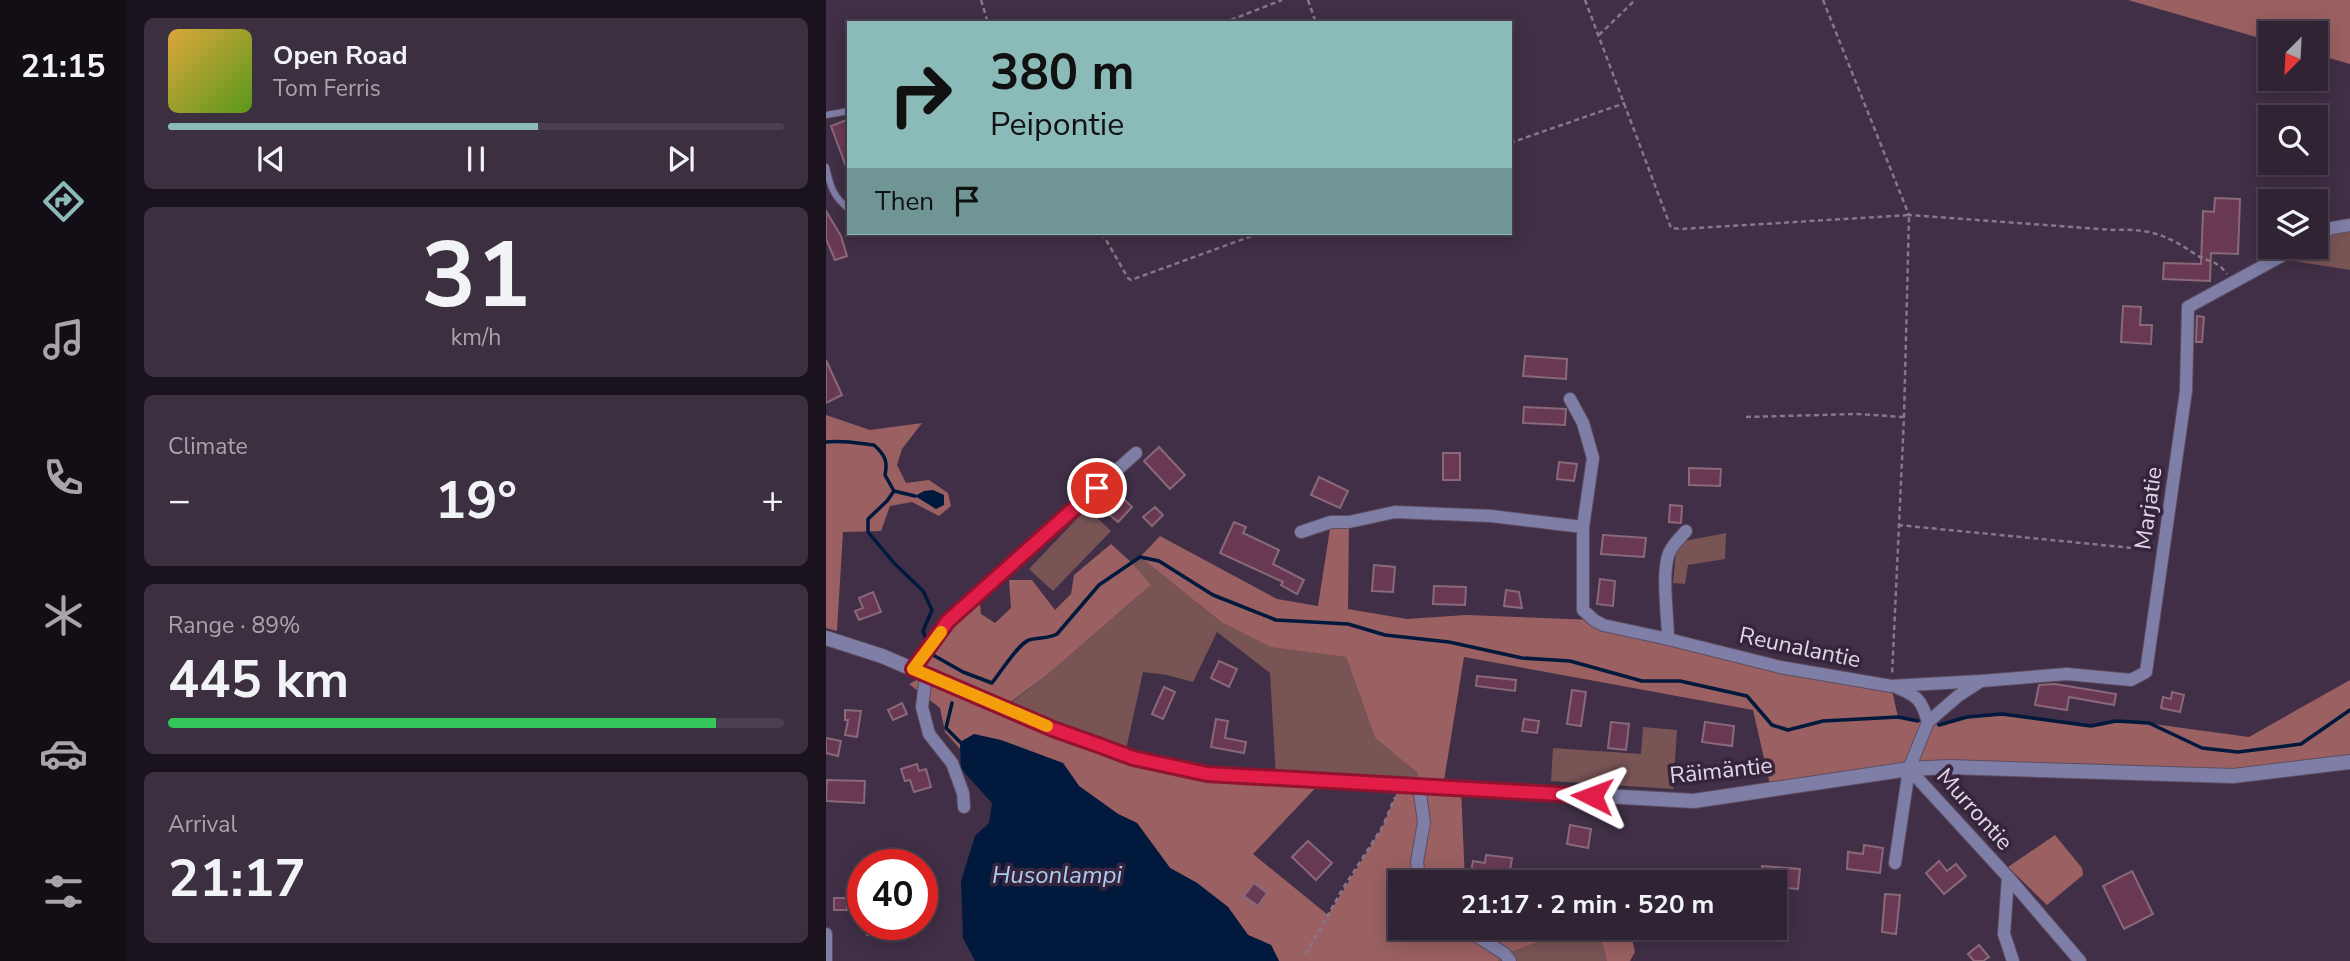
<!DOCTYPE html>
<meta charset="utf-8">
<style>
:root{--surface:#302334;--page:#3c2f40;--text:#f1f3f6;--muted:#a8a4ac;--line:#4b404f;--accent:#8bbbb9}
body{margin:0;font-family:"Nunito Sans",sans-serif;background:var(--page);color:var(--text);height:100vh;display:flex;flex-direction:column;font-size:26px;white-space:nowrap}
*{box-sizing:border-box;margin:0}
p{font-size:23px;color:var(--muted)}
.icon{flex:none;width:38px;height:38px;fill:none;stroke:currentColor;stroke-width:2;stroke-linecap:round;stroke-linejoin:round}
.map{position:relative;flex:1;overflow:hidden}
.sheet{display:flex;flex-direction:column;gap:18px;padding:18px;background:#1a131d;width:700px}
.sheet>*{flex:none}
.top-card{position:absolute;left:21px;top:21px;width:665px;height:214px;border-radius:0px;box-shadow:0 4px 18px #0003,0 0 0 2px var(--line);background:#8bbbb9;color:#111;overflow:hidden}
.needle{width:46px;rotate:204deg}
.fabs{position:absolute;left:1432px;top:21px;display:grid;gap:14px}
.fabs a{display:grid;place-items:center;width:70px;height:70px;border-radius:0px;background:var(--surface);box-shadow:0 4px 18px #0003,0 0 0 2px var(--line);font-size:35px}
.speed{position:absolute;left:21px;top:849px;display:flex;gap:14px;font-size:35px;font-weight:700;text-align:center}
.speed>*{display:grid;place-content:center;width:91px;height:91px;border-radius:50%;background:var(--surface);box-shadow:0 4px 18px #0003,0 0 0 2px var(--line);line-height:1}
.speed .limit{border:10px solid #d22;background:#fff;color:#111}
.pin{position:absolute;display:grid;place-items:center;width:60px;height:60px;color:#fff;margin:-30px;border:4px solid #fff;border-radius:50%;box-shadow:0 2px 7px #0007}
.me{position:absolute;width:77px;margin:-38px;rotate:273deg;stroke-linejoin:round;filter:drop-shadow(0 0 5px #0008)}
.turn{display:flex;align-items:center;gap:24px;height:147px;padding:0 28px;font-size:32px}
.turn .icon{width:91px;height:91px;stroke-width:2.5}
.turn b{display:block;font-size:49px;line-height:60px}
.then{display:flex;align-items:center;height:66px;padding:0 28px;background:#0003;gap:14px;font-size:26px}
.big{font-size:52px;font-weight:700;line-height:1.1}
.sheet .card{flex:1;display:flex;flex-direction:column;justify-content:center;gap:10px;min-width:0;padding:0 24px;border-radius:10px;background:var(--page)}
.sheet .dial{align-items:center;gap:0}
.dial b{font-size:91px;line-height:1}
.song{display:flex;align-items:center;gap:21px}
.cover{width:84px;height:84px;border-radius:10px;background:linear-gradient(135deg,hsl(40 70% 55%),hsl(90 70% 35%))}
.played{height:7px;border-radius:4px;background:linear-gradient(90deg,var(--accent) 60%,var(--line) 60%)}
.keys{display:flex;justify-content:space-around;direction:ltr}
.heat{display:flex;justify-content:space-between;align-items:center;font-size:38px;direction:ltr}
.charge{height:10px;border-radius:5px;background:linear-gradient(90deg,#34c759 89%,var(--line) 0)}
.trip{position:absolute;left:562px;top:870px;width:399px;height:70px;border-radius:0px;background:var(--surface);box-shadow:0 4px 18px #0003,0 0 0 2px var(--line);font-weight:700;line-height:70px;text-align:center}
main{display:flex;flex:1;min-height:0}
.menu{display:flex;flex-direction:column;width:126px;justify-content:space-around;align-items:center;background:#130e15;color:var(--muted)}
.menu .icon{width:49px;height:49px}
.menu .on{color:var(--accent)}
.menu b{font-size:32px;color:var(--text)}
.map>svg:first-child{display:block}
.green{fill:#795455}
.forest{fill:#9a6062}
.water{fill:#00193c}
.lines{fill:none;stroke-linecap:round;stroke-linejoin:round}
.stream{stroke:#00193c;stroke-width:3.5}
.building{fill:#693953;stroke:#896979;stroke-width:2}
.service-casing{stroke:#5d4d62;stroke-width:8}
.minor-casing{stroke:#5d4d62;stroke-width:14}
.tertiary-casing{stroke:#5d4d62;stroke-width:16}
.path{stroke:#86788b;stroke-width:2.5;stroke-dasharray:5 3.5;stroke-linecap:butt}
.service{stroke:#7f7ea7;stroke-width:6}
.minor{stroke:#7f7ea7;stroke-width:12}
.tertiary{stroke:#7f7ea7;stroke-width:14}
.route-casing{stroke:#92132f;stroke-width:18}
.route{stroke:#e11d48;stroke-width:12}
.slow{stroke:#f59e0b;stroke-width:12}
.labels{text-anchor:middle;stroke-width:7;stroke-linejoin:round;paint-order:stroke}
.street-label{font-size:23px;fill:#e0d5e4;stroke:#35253c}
.water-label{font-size:24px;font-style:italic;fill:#adccf2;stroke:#35253c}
</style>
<main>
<nav class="menu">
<b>21:15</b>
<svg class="icon on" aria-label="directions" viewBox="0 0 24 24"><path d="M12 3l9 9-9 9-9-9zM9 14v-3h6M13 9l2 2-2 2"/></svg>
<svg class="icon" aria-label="music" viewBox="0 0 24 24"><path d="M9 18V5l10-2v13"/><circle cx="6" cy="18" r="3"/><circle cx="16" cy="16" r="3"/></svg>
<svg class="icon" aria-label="phone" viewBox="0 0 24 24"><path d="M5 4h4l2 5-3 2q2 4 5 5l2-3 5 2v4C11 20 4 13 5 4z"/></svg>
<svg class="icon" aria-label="climate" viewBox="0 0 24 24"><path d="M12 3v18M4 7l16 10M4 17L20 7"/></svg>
<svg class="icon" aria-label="car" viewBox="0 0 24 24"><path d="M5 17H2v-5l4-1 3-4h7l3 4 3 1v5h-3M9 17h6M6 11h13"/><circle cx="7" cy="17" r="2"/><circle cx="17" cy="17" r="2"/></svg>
<svg class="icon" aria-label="filters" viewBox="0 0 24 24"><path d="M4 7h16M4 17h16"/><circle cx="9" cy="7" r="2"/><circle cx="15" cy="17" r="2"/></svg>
</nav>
<section class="sheet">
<div class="card">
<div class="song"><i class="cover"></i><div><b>Open Road</b><p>Tom Ferris</p></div></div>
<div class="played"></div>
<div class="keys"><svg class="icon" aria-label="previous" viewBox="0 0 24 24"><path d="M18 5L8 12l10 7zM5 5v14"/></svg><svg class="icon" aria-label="pause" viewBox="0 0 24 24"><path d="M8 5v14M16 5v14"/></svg><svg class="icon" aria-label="next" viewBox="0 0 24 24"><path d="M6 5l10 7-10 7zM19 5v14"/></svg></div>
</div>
<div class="card dial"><b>31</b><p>km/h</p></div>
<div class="card"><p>Climate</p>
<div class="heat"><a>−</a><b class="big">19°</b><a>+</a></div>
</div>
<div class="card"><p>Range · 89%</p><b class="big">445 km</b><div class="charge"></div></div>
<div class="card"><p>Arrival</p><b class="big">21:17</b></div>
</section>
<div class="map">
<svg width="1524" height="961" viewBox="0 0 1524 961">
<rect width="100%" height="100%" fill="#402f46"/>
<g class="green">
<path d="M1524,219V270L1461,260L1452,247H1489V234Z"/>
<path d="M261,508L285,531L227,591L203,569Z"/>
<path d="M900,533L899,559L862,565L859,584L847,583L850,552L858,541Z"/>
<path d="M314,557L395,622L445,646L520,657L549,738L593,773V786L450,778L444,673L391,632L367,682L341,675L317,672L299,754L178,708L221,675L324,586L306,563Z"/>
<path d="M817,727L851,730L847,789L725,781L727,748L815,754Z"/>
<path d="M751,928H772L781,961H672L679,954Z"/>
</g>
<g class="forest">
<path d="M1302,0H1524V64L1489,54V33H1444V41Z"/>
<path d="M0,415L44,430L96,423L76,449L71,465L80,483L103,480L122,493L125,506L113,516L86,502L64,506L55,531L17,532L11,631L0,628Z"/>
<path d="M505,522H523L522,609L581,619L640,615L768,620L1065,686L1072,717L1113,725L1141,717L1176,714L1265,726L1290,721L1320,723L1423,737L1524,680V762L1407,776L1123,767L945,789L927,710L638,657L617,787L635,788L639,882H574V928H751L679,954L672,961H453L445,945L422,935L402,907L371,883L344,868L311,823L292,814L253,786L237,763L134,742V749L119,732L114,708L83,684L100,675L87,669L153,594L155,614L169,623L185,608L183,580H206L229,610L245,594L248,575L285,544L306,563L325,585L221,675L178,707L227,729L381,774L497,780L427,854L502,915L557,826L574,785L592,786V773L549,738L520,657L445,647L395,622L314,557L334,536L451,599L492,606Z"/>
<path d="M1229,835L1256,868L1257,875L1221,905L1182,867Z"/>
<path d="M772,928H800L804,931L809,952L804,961H781Z"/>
</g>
<g class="water">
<path d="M107,490L118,495V505L110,509L89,496L98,491Z"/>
<path d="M148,734L175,740L237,763L253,786L292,814L311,823L344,868L371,883L402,907L422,935L445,945L453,961H149L137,938L135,881L149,836L163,823L166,803L135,769L134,742Z"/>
</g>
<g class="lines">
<g class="stream">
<path d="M0,442C16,440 32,443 48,445C59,455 62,461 59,475L68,491L61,501L42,519V532L68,563L97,591L106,610L97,631L102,643"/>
<path d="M68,491L89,496"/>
<path d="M105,650L107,655L137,672L166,683C174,673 192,644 203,640C213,637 222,639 231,634L273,585L314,557L333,561L387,595L450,620L522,624L559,635L623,642L696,658L744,661L816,681H854L921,696L946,725L962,730L997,721L1072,717L1092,721"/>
<path d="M126,703L120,728L134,742"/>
<path d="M1113,725L1141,717L1176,714L1265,726L1290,721L1323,723L1376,748L1412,752L1475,744L1524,710"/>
</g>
</g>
<g class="building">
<path d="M23,119V172H22L5,126Z"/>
<path d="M1389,198L1414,199L1412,254L1385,253L1384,281L1337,279L1338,263L1375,264L1377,211L1388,212Z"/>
<path d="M0,211L15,236L21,256L9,260L0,239Z"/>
<path d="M1297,306L1315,307L1314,325H1326L1325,344L1295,342Z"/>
<path d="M1371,316L1378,317L1376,342H1370Z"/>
<path d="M699,356L741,359L740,379L697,376Z"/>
<path d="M0,360L16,395L0,403Z"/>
<path d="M698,407L740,409L739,425L697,423Z"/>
<path d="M333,447L359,475L344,489L318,461Z"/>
<rect x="617" y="453" width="17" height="27"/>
<path d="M733,462L751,464L748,481L731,479Z"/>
<path d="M863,468L895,469L894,486L863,485Z"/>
<path d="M493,477L522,491L514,508L485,495Z"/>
<path d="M290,492L306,507L292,522L276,508Z"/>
<path d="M844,505L856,506L855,523L843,522Z"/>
<path d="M329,507L337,515L326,526L317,517Z"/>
<path d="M408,522L420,527L417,533L453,550L447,564L478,580L471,594L455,585L457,582L394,553Z"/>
<path d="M777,535L820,538L818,557L775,554Z"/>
<path d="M548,565L569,567L567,592L546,591Z"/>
<path d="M774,579L789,581L787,606L771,604Z"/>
<path d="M608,586L640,587L639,605L607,604Z"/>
<path d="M680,590L693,592L696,608L678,606Z"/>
<path d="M47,592L55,612L33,620L29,611L37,608L33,598Z"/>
<path d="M393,661L411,669L403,687L385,678Z"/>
<path d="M651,676L690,680L689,691L650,686Z"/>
<path d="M1229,684L1290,694L1288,705L1243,697L1241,710L1209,705L1213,685Z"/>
<path d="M338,687L349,692L337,719L326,714Z"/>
<path d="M746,690L760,692L755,726L741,724Z"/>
<path d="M1346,692L1358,695L1354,712L1335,708L1337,697L1345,699Z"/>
<path d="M76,703L81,714L67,720L62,710Z"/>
<path d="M19,710L35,711L31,737L19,735L22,720H19Z"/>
<path d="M390,719L402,721L399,738L420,742L418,753L385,747Z"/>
<path d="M698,719L713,721L711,733L696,731Z"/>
<path d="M785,722L803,724L800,750L782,748Z"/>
<path d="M879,722L908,726L906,746L876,742Z"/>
<path d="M0,738L15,741L12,756L0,753Z"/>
<path d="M91,764L93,771L100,769L105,787L88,792L84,780L79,781L75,769Z"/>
<path d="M1,780L39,781L38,803L0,801Z"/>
<path d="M744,825L765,829L762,848L741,844Z"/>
<path d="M482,841L506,863L490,880L466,857Z"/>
<path d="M1038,845L1057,848L1054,873L1021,869L1022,852L1037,854Z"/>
<path d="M660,855L686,858L683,877L667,875L666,881L644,878L647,861L659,863Z"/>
<path d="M1113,861L1121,871L1130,864L1140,876L1118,894L1100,873Z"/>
<path d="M936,866L974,869L972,889L948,887V882H935Z"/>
<path d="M1306,871L1327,914L1298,929L1277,886Z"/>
<path d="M428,883L441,893L432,906L418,896Z"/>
<path d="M1059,894L1074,895L1070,934L1056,932Z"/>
<rect x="8" y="898" width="13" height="12"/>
<path d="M40,924H58L59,933L41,935Z"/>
<path d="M1153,945L1163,957L1157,961H1148L1142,954Z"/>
</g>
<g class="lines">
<defs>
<g id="service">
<path d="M0,115L23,111"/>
<path d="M0,167C4,185 7,197 23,209"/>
</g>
<g id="minor">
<path d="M1489,237L1506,228L1524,225"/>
<path d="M744,399L757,423L767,458L757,527"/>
<path d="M475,532L505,522H523L569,512L665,516L757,527V610L768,620L777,625L842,639L954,667L1065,686L1155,681L1132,696L1102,722L1083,769L1069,863"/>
<path d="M842,639C842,616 835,574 843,553C847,544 854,538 860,531"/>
<path d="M87,669L122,621L310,453"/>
<path d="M100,675L96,707L103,734L126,763L137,793L138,807"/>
<path d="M1155,681L1241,674L1305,680L1320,672L1360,391L1362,307L1472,247"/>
<path d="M1072,688C1092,696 1096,701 1102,722"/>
<path d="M1083,769L1182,877L1178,934L1187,961"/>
<path d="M593,786L598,822L591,862L594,882"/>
<path d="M1182,877L1254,961"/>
<path d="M638,928L679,954L684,961"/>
<path d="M0,934V961"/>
</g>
<path id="tertiary" d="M0,638L56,656L227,729L307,758L381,774L868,801L1083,769L1123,767L1407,776L1524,762"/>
</defs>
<use href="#service" class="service-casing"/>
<use href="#minor" class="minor-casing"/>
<use href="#tertiary" class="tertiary-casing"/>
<g class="path">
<path d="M155,0L162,23"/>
<path d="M482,0L490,23"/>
<path d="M759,0L845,228L855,229L1083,215L1078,417L1066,676"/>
<path d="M997,0L1083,215L1287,230C1323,228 1341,235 1369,254C1383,263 1390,259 1401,274"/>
<path d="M397,23L456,0"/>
<path d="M773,35L809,0"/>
<path d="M684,143L799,103"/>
<path d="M276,233L302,278L305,280L434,233"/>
<path d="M920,417L1031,414L1078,417"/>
<path d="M1072,525L1327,550"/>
<path d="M480,954L516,890L557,826L569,797"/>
</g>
<use href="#service" class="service"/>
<use href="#minor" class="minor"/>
<use href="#tertiary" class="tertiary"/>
</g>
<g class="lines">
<defs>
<path id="route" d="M271,488L122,621L87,669L227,729L275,746L307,758L381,774L766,796"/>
</defs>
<use href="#route" class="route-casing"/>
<use href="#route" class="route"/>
<path class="slow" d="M115,632L87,669L221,726"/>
</g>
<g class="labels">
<g class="street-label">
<text transform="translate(1322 508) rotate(-82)" y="8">Marjatie</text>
<text transform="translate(974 647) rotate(12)" y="8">Reunalantie</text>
<text transform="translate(895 770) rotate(-6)" y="8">Räimäntie</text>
<text transform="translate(1149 809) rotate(48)" y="8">Murrontie</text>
</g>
<g class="water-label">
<text x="231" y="883">Husonlampi</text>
</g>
</g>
</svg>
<div class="fabs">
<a><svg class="needle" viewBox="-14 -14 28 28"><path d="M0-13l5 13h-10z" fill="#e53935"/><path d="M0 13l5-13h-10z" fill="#a8a4ac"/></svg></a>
<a><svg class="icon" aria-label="search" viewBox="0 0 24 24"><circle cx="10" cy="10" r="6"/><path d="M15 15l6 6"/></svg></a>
<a><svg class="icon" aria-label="layers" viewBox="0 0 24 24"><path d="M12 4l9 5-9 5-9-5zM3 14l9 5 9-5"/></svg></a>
</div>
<div class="speed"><div class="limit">40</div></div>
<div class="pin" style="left:271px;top:488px;background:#d93025"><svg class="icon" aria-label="arrive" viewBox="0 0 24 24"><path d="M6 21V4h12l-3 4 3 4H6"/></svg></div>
<svg class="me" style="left:766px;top:796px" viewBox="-20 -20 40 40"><path d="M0-17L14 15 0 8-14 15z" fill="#e11d48" stroke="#fff" stroke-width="4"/></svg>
<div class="trip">21:17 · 2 min · 520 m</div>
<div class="top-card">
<div class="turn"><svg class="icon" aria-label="right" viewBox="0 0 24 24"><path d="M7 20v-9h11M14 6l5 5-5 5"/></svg><div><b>380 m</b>Peipontie</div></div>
<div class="then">Then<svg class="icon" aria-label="arrive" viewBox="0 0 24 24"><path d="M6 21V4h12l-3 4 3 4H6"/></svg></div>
</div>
</div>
</main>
